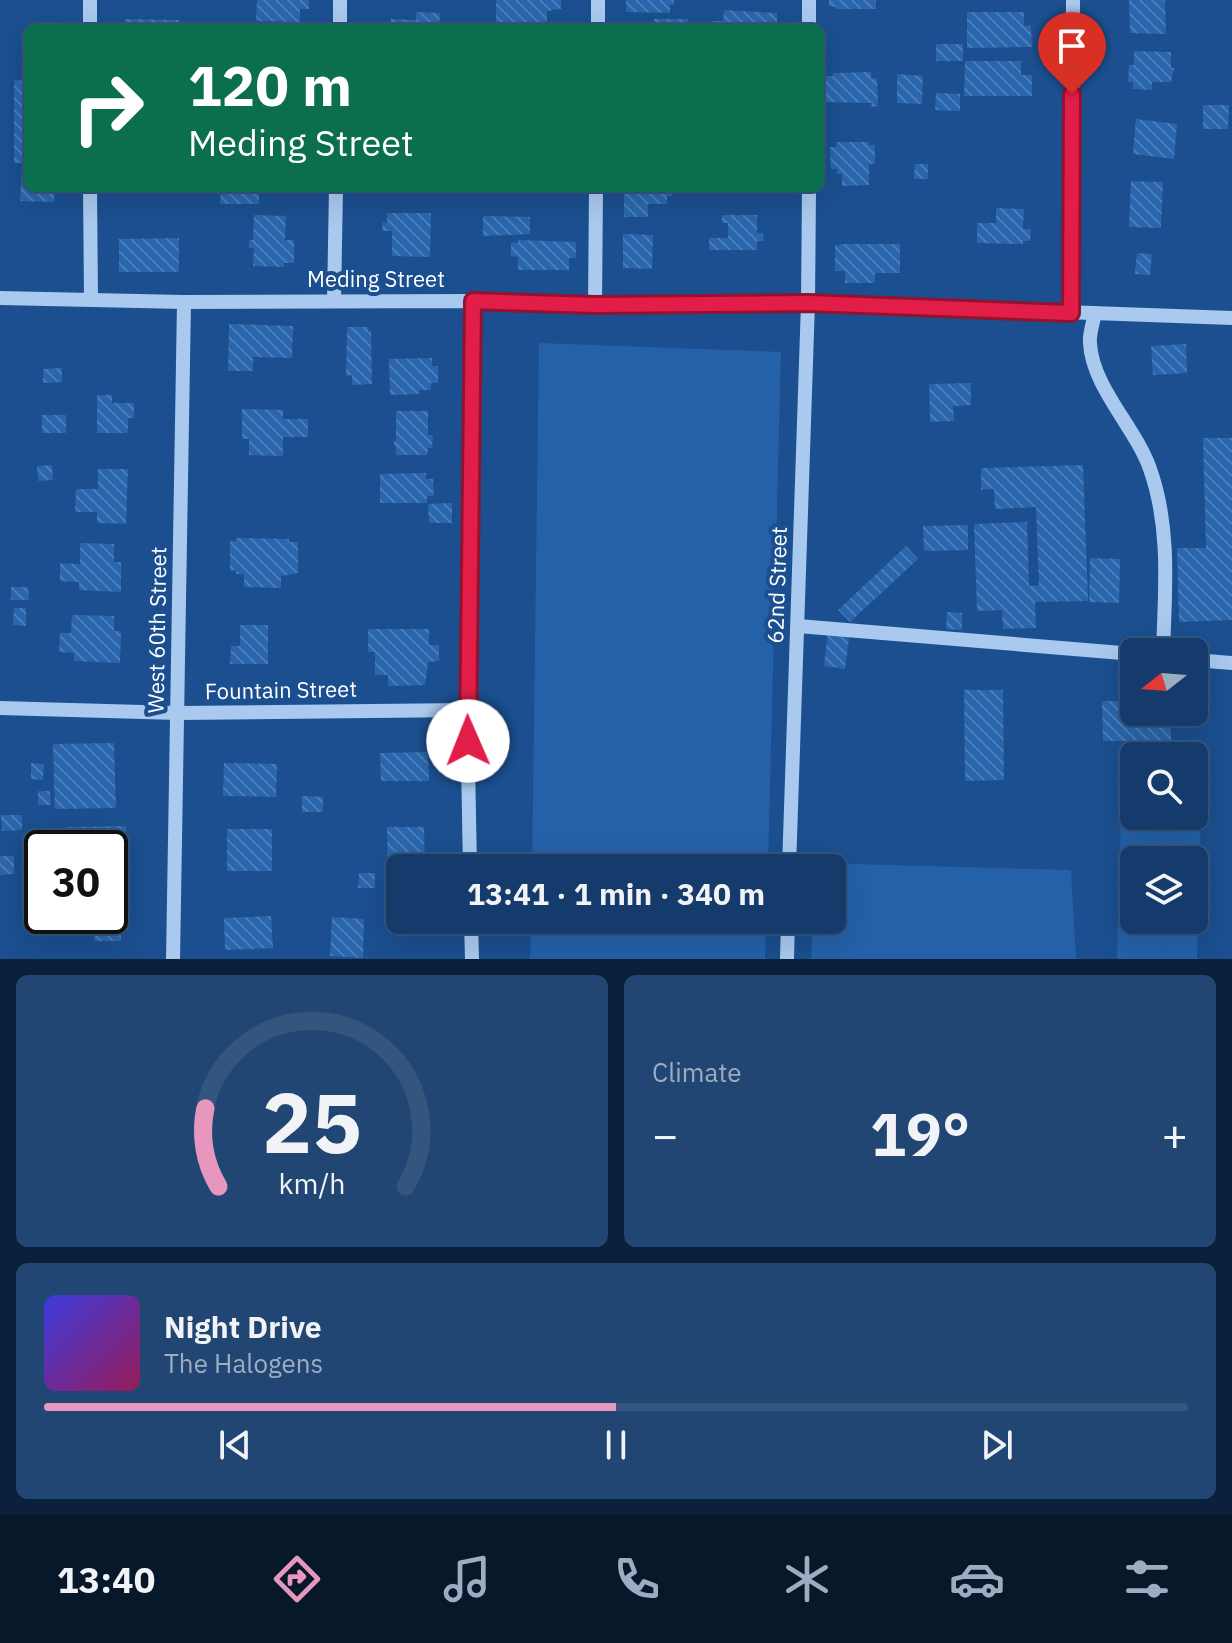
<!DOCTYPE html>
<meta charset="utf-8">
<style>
:root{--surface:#143b6b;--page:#214673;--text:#f1f3f6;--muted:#9dadc1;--line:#33557e;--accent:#e797bd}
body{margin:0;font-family:"IBM Plex Sans",sans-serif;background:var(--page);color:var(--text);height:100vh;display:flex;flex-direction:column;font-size:30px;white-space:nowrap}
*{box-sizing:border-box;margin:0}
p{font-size:26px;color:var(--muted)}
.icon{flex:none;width:44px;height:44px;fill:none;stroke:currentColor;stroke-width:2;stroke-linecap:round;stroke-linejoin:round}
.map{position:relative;height:959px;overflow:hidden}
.sheet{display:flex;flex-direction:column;gap:16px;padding:16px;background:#0b203b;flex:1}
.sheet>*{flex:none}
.top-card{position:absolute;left:24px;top:24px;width:800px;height:168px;border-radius:12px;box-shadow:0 8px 32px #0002,0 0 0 2px var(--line);background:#0b6e4f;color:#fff;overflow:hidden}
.needle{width:52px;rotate:253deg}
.tools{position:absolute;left:1120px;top:638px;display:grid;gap:16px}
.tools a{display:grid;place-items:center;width:88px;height:88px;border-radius:12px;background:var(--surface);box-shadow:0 8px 32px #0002,0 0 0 2px var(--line);font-size:40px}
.speed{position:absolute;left:24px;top:830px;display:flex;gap:16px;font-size:40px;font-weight:700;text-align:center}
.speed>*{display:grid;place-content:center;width:104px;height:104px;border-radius:50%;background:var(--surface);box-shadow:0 8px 32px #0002,0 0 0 2px var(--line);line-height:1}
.speed .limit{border:4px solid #111;border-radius:12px;background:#fff;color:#111}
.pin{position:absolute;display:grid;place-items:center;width:68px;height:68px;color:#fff;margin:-82px -34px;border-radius:50% 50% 50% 0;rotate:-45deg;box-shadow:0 0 8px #0007}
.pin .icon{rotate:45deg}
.me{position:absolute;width:88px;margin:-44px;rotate:359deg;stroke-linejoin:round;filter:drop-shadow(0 0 6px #0008)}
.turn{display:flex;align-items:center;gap:28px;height:168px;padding:0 32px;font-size:36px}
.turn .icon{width:104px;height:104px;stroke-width:2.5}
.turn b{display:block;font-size:56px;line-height:68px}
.big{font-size:60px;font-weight:700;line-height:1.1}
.sheet .tile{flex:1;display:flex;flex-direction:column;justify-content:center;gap:12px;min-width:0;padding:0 28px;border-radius:12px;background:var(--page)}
.sheet .dial{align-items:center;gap:0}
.dial svg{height:208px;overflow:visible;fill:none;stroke:var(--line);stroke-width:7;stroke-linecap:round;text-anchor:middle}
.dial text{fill:var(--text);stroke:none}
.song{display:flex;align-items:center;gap:24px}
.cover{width:96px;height:96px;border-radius:12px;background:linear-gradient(135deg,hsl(240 70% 55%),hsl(330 70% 35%))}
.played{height:8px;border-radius:4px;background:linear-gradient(90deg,var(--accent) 50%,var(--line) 50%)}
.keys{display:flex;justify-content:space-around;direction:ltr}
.heat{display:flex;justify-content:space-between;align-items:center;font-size:44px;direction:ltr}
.sheet .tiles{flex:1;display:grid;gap:16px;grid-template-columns:1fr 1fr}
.tile:last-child{grid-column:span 2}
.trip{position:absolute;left:386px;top:854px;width:460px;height:80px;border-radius:12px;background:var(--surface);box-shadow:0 8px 32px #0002,0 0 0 2px var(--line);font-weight:700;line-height:80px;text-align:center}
.menu{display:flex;height:128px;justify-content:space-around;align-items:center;background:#08182b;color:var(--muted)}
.menu .icon{width:56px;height:56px}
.menu .current{color:var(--accent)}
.menu b{font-size:36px;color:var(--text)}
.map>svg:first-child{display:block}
.grass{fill:#2461a8;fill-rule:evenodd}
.building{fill:url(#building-back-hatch)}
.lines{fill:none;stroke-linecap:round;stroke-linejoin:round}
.minor{stroke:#a9c9ee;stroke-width:14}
.route-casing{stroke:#92132f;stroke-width:20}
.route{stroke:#e11d48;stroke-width:14}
.labels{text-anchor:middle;stroke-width:8;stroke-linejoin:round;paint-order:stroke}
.street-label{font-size:22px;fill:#fff;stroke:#1b4f8f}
</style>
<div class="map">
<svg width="1232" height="959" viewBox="0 0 1232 959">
<defs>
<pattern id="building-back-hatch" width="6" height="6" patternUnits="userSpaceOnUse" patternTransform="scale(2)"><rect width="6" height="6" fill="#2a66ad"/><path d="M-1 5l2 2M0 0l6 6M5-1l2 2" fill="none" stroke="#4a7db9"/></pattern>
</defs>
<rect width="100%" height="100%" fill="#1b4f8f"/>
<g class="grass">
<path d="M539,343L781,352L768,868H532Z"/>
<path d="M1194,811H1201L1197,959H1117L1121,816H1194ZM1134,860H1194V920H1134Z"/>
<path d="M816,863L1071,870L1076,959H811L813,920H832V868H815Z"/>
<path d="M531,920H766L765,959H530Z"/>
</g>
<g class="building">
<path d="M257,0H309V9H300V22L256,21Z"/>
<path d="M496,0H561V9L547,11V24L496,23Z"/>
<path d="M626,0H674V5H670V13L626,12Z"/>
<path d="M829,0H876V9H837L836,7L829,6Z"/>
<path d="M1129,0H1165L1166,34L1130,33Z"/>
<path d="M724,10L777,13V28H712V21H723Z"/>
<path d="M416,12L440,13L439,28H391V19L416,20Z"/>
<path d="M967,12H1024V26L1031,25L1032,47L967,48Z"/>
<path d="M125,19L179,20V28H124Z"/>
<rect x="654" y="19" width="34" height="9"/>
<rect x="936" y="44" width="27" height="17"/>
<path d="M1134,51L1171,52V68H1174L1171,82H1152V90L1133,89V82H1128L1129,65H1134Z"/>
<path d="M965,61H1021V75H1032V96H964Z"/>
<path d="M871,72V79L877,78L878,106L871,107L872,103L826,102V76H833V73Z"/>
<path d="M897,74L923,76L922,104L897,103Z"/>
<path d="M14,80L28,81V163H14Z"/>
<path d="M936,93L960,94V111L935,110Z"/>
<path d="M1203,105H1229L1228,129H1203Z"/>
<path d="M1136,119L1177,124L1174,159L1133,154Z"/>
<path d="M836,142H868L869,145H875V164H869V185L842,186V174H837V169H831L830,147H836Z"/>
<path d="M915,164H928V179H914Z"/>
<path d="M22,169L28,170V188H55L54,202L20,201Z"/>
<path d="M1131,181L1163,182L1161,228L1129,227Z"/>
<path d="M221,188H259V204H220Z"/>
<path d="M624,188H672V196H667V204H648V217H624Z"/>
<path d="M996,208L1024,209L1023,229H1031L1030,241H1023V244L977,243V223H996Z"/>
<path d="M387,213H431L430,257L392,256V231H382L383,222L387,223Z"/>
<path d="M254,215L286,216L285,240H294V263H284V267L253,266L254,248H249V240H253Z"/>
<path d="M722,215H757V233L763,234L764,241H757V250H709V238H728V223H722Z"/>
<path d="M483,216L530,217V234L483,236Z"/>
<path d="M623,234L653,235L652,269L623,268Z"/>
<path d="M179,238V272H119V239Z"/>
<path d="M518,240L576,242V258H569V270H518V257L511,256V242L518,243Z"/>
<path d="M846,244H900V273H875V283H845V271H835V245Z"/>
<path d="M1137,253L1152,254L1150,275L1135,274Z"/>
<path d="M229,324L293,326L292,358L253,357V371H228Z"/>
<path d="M347,327H369L368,332L371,331L372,384L352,385V375L346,376Z"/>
<path d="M1186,344L1187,373L1153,375L1151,346Z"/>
<path d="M432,358V366H438V383H431V390H419V394L390,395L389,359Z"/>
<path d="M62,368V382L43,383V369Z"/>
<path d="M971,383V405L953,406L954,421L930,422L929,384Z"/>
<path d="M97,395H112V403H134V418H128V433H97Z"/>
<path d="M242,409L283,410V419H308V437H283V456L249,455V439H242Z"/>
<path d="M396,411H428V435H433L432,448H428L427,455H396V446H394V441H396Z"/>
<rect x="42" y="415" width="24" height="18"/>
<path d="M1203,438H1232V620L1179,622L1177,548H1206Z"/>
<path d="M52,465L53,480L38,481L37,466Z"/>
<path d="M1083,465L1088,601L1035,602L1036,628L1003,629L1002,610L977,611L974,524L1027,522L1029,586L1039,585L1036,507L995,509L994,489L981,490V468Z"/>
<path d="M98,469H128L126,524L97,523V512H75L76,489H98Z"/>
<path d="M426,473V479H433L434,491L433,496H427V503H380V474Z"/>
<path d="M452,503V523H429L428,504Z"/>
<path d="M968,525V550L924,551L923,526Z"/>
<path d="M236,538L289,539V542H298V573L281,576V588L244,587V574H236V570L230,571V541H236Z"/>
<path d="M80,543L114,544V562H121V592L79,590V582L60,581V563L80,564Z"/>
<path d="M906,546L918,559L850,622L838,610Z"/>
<path d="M1090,558L1120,559L1119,603L1089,602Z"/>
<path d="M11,587H28L29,600H11Z"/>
<path d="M14,608H26V626L13,625Z"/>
<path d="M947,612L962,613V630L946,629Z"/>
<path d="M72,615L114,616V631H121L120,663L74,661V653L59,652L60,633H71Z"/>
<path d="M240,625H268V664H230L231,646H240Z"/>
<path d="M368,629H429V645H439V661L428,662L425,685L388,686V675H375V652H368Z"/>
<path d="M828,629L850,631L845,669L824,666Z"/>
<path d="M964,690H1003L1004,780L965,781Z"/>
<path d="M1102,701H1134V712H1171V741H1103Z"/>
<path d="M114,743L116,808L55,809L53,744Z"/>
<path d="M428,752L429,781H381L380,753Z"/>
<path d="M31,763L44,764L43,780L31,779Z"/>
<path d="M224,763L277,764L276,797L223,796Z"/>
<path d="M38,791H50L51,805H38Z"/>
<path d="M302,796L323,797V812H302Z"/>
<path d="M1,815H22V830L2,831Z"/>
<path d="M126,826L127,876L110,877V848L65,845V827Z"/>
<path d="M387,827H424L425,868H400V876H388Z"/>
<rect x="227" y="829" width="45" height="42"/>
<path d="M0,856H14V874L0,875Z"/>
<path d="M359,873H375V888H358Z"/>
<path d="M110,902H120L121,915H125L126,924L121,923V941H94V916H110Z"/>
<path d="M271,916L273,948L225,950L224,918Z"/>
<path d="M332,917L364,919L363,958L330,956Z"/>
</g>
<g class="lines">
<g class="minor">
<path d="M90,0V28"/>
<path d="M340,28V0"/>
<path d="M598,28V0"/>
<path d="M809,28V0"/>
<path d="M90,188L91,298"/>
<path d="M0,298L184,302L473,301L595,305L808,303L1232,318"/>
<path d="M334,301L336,188"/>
<path d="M595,305L596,188"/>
<path d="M1071,313L1073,0"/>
<path d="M1095,313C1093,323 1089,334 1090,343C1092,387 1136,428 1150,469C1171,528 1165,591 1163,652"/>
<path d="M798,626L1134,654"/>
<path d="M1194,660L1232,663"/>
<path d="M0,708L178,713L467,710"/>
<path d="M470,868L467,710L473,301"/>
<path d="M789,868L808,303L809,188"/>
<path d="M471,920L472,959"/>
<path d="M173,959L184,302"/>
<path d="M787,959L788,920"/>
</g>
</g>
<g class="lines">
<defs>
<path id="route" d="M468,741L473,301L595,305L808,303L1071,313L1072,94"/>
</defs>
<use href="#route" class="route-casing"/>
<use href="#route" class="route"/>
</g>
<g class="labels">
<g class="street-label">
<text x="376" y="287">Meding Street</text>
<text transform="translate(777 585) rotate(-88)" y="8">62nd Street</text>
<text transform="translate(157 630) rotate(-89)" y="8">West 60th Street</text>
<text transform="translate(281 690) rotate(-1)" y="8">Fountain Street</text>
</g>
</g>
</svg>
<div class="tools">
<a><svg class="needle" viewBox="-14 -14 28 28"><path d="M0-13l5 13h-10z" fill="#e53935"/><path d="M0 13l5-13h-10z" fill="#9dadc1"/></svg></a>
<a><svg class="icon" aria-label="search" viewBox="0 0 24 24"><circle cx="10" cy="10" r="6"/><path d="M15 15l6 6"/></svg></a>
<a><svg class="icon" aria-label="layers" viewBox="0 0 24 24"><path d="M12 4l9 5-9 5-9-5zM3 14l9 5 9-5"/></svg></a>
</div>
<div class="speed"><div class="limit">30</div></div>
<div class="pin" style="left:1072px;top:94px;background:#d93025"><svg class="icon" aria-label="arrive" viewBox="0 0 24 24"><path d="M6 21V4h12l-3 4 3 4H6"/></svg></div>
<svg class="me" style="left:468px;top:741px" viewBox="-20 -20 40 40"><circle r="19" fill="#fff"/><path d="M0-13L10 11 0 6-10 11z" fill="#e11d48"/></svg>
<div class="trip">13:41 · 1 min · 340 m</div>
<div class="top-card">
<div class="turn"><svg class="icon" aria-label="right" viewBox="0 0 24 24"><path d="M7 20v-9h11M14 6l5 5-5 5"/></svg><div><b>120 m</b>Meding Street</div></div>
</div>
</div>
<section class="sheet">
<div class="tiles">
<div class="tile dial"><svg viewBox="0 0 100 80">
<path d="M14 69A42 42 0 1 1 86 69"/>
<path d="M14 69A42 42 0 0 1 9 39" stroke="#e797bd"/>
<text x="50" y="56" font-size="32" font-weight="700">25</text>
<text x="50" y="72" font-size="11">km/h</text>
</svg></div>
<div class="tile"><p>Climate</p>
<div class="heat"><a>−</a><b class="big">19°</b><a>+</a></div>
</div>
<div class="tile">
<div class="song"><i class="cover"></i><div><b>Night Drive</b><p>The Halogens</p></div></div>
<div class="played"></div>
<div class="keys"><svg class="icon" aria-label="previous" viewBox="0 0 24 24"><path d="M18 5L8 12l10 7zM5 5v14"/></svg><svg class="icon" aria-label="pause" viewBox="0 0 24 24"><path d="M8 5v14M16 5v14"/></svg><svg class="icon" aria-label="next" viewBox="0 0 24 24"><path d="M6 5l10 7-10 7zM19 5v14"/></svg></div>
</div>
</div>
</section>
<nav class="menu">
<b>13:40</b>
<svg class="icon current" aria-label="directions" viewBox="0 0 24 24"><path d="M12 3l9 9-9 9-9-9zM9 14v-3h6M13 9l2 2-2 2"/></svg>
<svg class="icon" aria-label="music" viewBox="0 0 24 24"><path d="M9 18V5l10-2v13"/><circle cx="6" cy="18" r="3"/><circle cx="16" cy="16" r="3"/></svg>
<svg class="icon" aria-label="phone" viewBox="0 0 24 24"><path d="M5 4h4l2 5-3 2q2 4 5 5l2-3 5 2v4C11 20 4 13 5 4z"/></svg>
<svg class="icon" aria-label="climate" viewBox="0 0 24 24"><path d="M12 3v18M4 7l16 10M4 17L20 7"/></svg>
<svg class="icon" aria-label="car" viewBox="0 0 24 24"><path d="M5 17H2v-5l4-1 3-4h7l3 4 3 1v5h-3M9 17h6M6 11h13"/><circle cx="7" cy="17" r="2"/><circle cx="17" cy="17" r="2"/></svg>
<svg class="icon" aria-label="filters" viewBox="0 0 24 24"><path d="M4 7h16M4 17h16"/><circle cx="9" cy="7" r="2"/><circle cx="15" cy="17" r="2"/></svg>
</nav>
